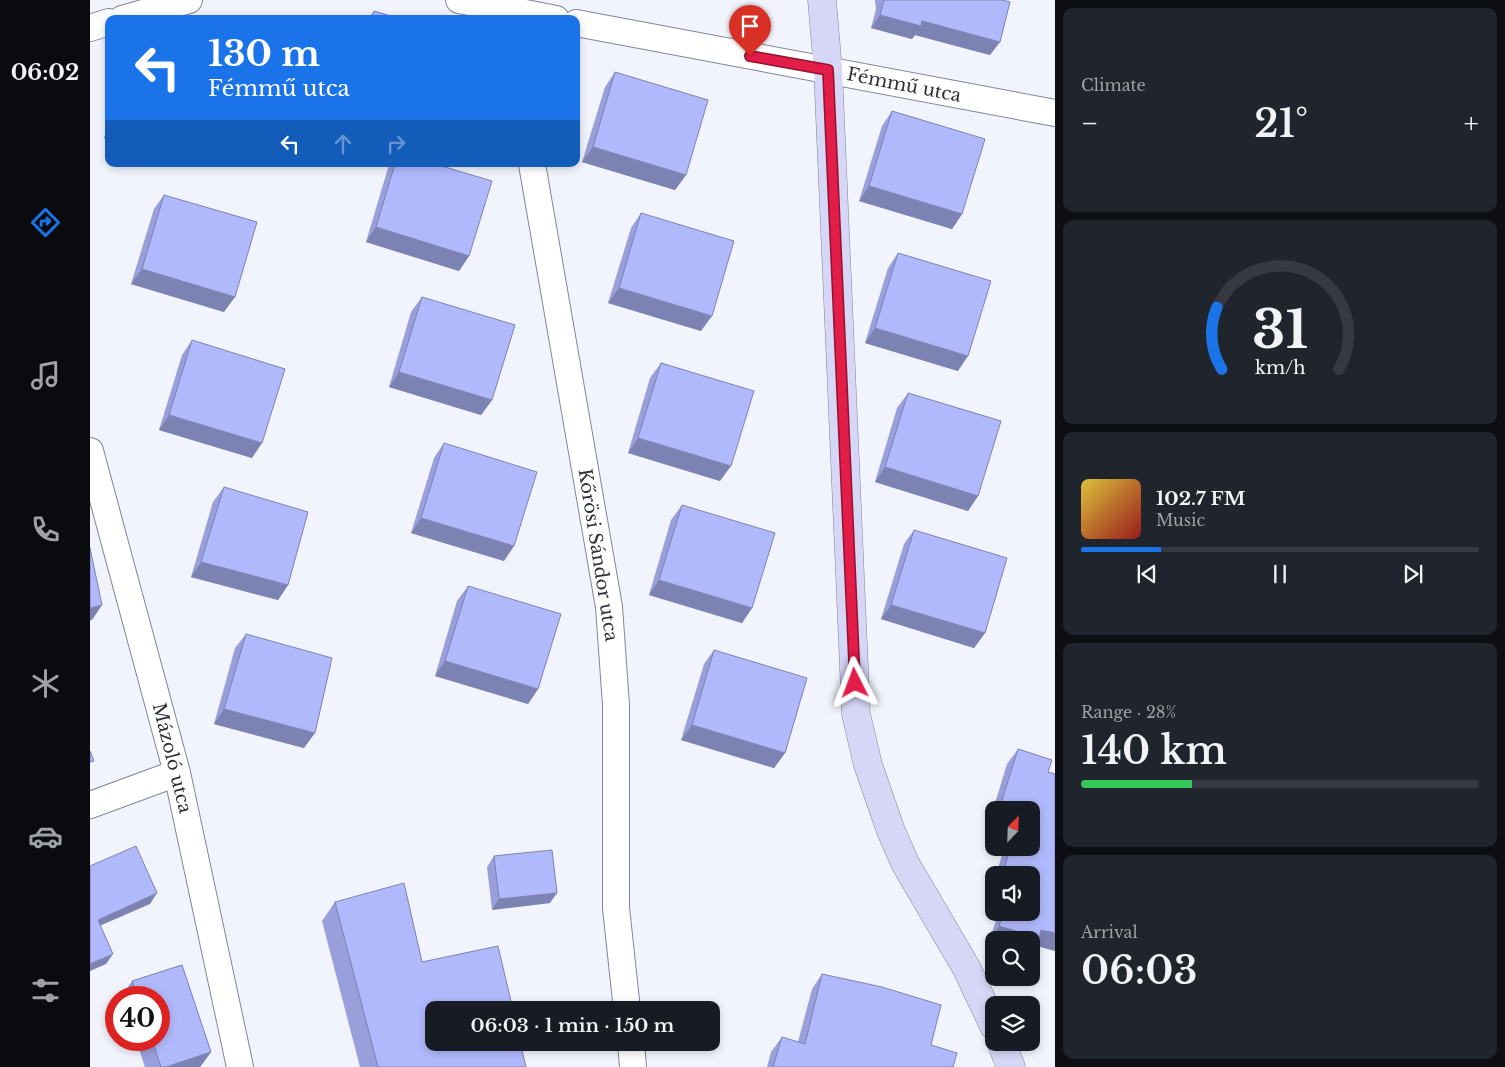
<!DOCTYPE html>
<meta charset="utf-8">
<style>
:root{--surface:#171b24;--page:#20242c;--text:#f1f3f6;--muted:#9ea1a6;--line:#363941;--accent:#1a73e8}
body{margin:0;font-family:"Libre Baskerville",serif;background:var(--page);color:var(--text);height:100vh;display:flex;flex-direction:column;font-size:19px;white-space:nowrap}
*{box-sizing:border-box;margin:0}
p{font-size:16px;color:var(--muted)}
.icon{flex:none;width:28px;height:28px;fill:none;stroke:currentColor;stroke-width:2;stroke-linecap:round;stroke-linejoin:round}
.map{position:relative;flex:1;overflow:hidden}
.details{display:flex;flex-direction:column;gap:8px;padding:8px;background:#0d0f14;width:450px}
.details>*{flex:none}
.top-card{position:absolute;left:15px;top:15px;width:475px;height:152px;border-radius:10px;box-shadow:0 2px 8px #0003;background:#1a73e8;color:#fff;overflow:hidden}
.needle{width:32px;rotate:23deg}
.controls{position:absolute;left:895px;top:801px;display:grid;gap:10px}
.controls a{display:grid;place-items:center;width:55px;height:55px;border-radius:10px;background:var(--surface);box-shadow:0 2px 8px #0003;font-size:25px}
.speed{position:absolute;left:15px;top:986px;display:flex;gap:10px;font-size:25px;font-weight:700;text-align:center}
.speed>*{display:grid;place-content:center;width:65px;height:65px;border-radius:50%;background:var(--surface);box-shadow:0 2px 8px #0003;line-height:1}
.speed .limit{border:8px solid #d22;background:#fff;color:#111}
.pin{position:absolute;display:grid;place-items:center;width:42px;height:42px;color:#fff;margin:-51px -21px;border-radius:50% 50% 50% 0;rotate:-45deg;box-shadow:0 0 5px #0007}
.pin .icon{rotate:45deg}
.me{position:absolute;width:55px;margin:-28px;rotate:357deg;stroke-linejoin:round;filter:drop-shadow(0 0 4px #0008)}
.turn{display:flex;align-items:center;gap:18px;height:105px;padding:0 20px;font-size:22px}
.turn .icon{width:65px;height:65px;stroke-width:2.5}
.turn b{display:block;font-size:35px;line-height:42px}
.lanes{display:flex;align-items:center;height:48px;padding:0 20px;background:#0003;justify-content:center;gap:25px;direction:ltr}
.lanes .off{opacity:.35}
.big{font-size:38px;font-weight:600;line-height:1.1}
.details .tile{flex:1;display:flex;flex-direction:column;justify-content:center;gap:8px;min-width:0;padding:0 18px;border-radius:10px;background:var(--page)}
.details .dial{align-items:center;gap:0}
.dial svg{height:130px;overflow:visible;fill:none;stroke:var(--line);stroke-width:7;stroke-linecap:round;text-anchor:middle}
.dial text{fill:var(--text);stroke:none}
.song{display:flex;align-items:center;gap:15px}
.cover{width:60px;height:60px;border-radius:8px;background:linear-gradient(135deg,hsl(50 70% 55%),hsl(0 70% 35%))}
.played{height:5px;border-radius:2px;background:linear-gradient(90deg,var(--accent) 20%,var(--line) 20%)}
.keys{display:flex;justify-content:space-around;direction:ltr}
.heat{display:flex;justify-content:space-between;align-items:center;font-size:28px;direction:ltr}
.charge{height:8px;border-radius:4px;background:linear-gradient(90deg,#34c759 28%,var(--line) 0)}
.trip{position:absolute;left:335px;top:1001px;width:295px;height:50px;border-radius:10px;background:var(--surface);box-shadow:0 2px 8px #0003;font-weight:600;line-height:50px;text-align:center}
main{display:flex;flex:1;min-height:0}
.tabs{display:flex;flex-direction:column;width:90px;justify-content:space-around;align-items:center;background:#090b0e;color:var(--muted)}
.tabs .icon{width:35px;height:35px}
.tabs .on{color:var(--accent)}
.tabs b{font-size:22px;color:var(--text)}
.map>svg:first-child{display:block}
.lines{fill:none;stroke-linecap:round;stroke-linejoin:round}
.street-casing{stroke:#828599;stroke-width:28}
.secondary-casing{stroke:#828599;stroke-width:29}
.street{stroke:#fff;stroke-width:26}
.secondary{stroke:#d6d7f7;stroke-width:28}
.wall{fill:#989fda}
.shaded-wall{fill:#7c82b1}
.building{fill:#b1b9fd;stroke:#7c82b1}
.route-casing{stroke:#92132f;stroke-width:12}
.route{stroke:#e11d48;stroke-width:9}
.labels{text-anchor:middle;stroke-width:5;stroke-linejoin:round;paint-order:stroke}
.street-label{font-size:18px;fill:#2f3039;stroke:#fff}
</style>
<main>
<nav class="tabs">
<b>06:02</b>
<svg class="icon on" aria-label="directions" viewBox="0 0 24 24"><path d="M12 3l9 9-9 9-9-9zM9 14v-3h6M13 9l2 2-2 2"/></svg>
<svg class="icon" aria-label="music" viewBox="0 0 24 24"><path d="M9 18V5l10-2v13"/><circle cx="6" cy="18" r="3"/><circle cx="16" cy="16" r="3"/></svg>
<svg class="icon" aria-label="phone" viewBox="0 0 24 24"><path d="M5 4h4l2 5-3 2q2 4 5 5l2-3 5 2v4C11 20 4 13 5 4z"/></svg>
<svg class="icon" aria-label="climate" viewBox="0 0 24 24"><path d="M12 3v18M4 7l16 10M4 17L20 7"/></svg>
<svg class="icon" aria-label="car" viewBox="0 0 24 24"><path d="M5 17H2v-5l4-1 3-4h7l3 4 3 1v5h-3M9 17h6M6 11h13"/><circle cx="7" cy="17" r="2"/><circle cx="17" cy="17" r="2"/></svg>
<svg class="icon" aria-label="filters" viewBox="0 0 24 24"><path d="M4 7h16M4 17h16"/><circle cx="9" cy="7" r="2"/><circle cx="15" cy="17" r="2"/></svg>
</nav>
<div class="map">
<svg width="965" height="1067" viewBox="0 0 965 1067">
<rect width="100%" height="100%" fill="#f2f4fd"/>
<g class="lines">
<defs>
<g id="street">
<path d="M369,0L466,19"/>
<path d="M32,19L99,0"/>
<path d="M486,23L965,113"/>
<path d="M0,28L19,22"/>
<path d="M442,164L519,607L526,705V908L537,1010"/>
<path d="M0,451L87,773L150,1067"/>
<path d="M0,805L87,773"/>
<path d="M541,1042L543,1067"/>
</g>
<g id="secondary">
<path d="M732,0L738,70L766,714L778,765L801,831L815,863L877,969L904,1026"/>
<path d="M911,1042L921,1067"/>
</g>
</defs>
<use href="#street" class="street-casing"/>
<use href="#secondary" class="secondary-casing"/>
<use href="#street" class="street"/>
<use href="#secondary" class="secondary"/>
</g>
<g class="wall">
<path d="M785,0H913L900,55L825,35L822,39L781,28L786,9Z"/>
<path d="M284,11L311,19H278Z"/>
<path d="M525,72L596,175L585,190L492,162L515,87Z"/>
<path d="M802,111L872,214L862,229L769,201L792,126Z"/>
<path d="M19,123V140L14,138Z"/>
<path d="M301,164H345L379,256L369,271L276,242L298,168Z"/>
<path d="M74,195L134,312L41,284L64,209Z"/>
<path d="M551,213L611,331L518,303L541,228Z"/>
<path d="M808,253L868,371L775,343L798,268Z"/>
<path d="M332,297L402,400L391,415L299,387L321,312Z"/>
<path d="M102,340L162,458L69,430L92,355Z"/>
<path d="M571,363L630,481L538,453L560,378Z"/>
<path d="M818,393L888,496L878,511L785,482L807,408Z"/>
<path d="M354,443L414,561L321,533L344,458Z"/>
<path d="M134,487L198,585L188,600L101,577L123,502Z"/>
<path d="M592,505L662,608L652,623L559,595L581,520Z"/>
<path d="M824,530L895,633L884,648L791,619L814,544Z"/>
<path d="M378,586L448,689L438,704L345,676L367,601Z"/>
<path d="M156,634L214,748L124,724L145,648Z"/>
<path d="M624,650L695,753L684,768L591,740L614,664Z"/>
<path d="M928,749L958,772L965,774V951L944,945L899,941L909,912H941V875H906L914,848H941V810H904V828L898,826L917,764Z"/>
<path d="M404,856L460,903L402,910L397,867Z"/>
<path d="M245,902L332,962L436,1067H270L232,921Z"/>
<path d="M92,965L121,1052L110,1067H55L46,1040H69V998H32V996L42,981Z"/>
<path d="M732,974L841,1045L863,1067H677L681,1052L692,1037L708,1042L722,989Z"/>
</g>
<g class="shaded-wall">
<path d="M790,15L832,21L910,42L900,55L825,35L822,39L781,28Z"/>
<path d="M19,132V140L14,138Z"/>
<path d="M503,147L596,175L585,190L492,162Z"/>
<path d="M99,164H109L108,166Z"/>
<path d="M779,186L872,214L862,229L769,201Z"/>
<path d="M286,227L379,256L369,271L276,242Z"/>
<path d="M52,269L145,297L134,312L41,284Z"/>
<path d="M529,288L622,316L611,331L518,303Z"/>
<path d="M785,328L878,356L868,371L775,343Z"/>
<path d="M309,372L402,400L391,415L299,387Z"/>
<path d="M79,415L172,443L162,458L69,430Z"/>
<path d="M548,438L641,466L630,481L538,453Z"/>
<path d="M795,467L888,496L878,511L785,482Z"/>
<path d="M331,518L424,546L414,561L321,533Z"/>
<path d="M111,562L198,585L188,600L101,577Z"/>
<path d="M569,580L662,608L652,623L559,595Z"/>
<path d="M12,605L2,620H0V608Z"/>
<path d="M801,605L895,633L884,648L791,619Z"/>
<path d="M355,661L448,689L438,704L345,676Z"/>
<path d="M134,709L225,733L214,748L124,724Z"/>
<path d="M602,725L695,753L684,768L591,740Z"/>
<path d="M904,818V828L898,826Z"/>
<path d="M67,893L60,904L0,930L8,920Z"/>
<path d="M467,893L460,903L402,910L409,899Z"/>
<path d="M909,926L951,930L965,933V951L944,945L941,950V940H904V942L899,941Z"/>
<path d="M23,954L16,964L0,971V964Z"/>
<path d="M121,1052L110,1067H76Z"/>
</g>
<g class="building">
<path d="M794,0H913L920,2L910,42L832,21L831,26L790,15Z"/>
<path d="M284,11L311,19H281Z"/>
<path d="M525,72L618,100L596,175L503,147Z"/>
<path d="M802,111L895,139L872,214L779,186Z"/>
<path d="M305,164H345L402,181L379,256L286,227Z"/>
<path d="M74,195L167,222L145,297L52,269Z"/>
<path d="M551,213L644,241L622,316L529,288Z"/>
<path d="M808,253L901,281L878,356L785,328Z"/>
<path d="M332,297L425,325L402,400L309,372Z"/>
<path d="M102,340L195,369L172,443L79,415Z"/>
<path d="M571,363L664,391L641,466L548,438Z"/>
<path d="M818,393L911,421L888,496L795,467Z"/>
<path d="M354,443L447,472L424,546L331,518Z"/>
<path d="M134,487L218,512L198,585L111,562Z"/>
<path d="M592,505L685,533L662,608L569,580Z"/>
<path d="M824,530L917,558L895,633L801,605Z"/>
<path d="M0,548L12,605L0,608Z"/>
<path d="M378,586L471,614L448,689L355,661Z"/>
<path d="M156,634L242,658L225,733L134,709Z"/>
<path d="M624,650L717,678L695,753L602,725Z"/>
<path d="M928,749L962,760L958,772L965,774V933L951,930L949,938L909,926L914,912H941V875H921L913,873L920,848H941V810H909Z"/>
<path d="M0,751L4,761L0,762Z"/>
<path d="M46,846L67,893L8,920L23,954L0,964V866Z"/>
<path d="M462,850L467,893L409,899L404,856Z"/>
<path d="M314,883L332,962L408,946L423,1010H344V1042H430L436,1067H288L245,902Z"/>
<path d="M92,965L121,1052L76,1067H71L62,1040H69V998H48L42,981Z"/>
<path d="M732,974L792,987L851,1005L841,1045L867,1053L863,1067H683L692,1037L715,1044Z"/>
</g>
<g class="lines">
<defs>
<path id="route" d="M660,56L738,70L765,683"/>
</defs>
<use href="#route" class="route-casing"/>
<use href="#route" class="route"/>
</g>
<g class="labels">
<g class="street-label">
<text transform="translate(814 85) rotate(11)" y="6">Fémmű utca</text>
<text transform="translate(508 555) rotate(81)" y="6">Kőrösi Sándor utca</text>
<text transform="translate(82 758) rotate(76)" y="6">Mázoló utca</text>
</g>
</g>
</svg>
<div class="controls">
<a><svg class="needle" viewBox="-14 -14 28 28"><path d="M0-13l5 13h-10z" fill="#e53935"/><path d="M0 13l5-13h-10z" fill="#9ea1a6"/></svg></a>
<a><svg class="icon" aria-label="sound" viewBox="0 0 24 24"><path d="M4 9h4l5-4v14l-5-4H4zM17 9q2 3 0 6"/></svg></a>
<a><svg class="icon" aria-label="search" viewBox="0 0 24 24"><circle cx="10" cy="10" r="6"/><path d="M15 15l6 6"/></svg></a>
<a><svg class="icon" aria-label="layers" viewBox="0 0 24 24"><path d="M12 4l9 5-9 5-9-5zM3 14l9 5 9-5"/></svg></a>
</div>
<div class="speed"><div class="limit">40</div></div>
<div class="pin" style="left:660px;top:56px;background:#d93025"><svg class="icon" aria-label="arrive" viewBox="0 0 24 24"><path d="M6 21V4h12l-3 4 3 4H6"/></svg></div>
<svg class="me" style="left:765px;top:683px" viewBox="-20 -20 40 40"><path d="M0-17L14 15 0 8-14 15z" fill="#e11d48" stroke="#fff" stroke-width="4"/></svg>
<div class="trip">06:03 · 1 min · 150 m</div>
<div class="top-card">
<div class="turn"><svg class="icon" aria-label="left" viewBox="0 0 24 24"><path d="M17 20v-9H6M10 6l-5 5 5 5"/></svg><div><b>130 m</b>Fémmű utca</div></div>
<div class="lanes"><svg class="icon" aria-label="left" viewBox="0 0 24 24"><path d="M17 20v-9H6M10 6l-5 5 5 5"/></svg><svg class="icon off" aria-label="ahead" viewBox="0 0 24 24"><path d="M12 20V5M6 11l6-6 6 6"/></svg><svg class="icon off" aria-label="right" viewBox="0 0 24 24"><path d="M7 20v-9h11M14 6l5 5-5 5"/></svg></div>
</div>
</div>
<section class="details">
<div class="tile"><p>Climate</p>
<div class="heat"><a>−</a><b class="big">21°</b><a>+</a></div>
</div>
<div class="tile dial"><svg viewBox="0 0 100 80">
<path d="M14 69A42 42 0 1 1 86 69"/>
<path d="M14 69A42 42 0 0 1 11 31" stroke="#1a73e8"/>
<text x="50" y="56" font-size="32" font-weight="700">31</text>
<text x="50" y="72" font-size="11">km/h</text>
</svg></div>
<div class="tile">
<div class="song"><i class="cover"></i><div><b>102.7 FM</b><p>Music</p></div></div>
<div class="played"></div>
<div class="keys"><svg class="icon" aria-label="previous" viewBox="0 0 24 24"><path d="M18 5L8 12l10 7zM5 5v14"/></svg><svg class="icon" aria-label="pause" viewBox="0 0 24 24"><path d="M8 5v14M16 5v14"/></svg><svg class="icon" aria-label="next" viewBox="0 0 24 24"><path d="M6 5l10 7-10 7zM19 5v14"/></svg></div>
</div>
<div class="tile"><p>Range · 28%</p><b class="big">140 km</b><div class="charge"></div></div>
<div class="tile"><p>Arrival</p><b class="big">06:03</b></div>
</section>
</main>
